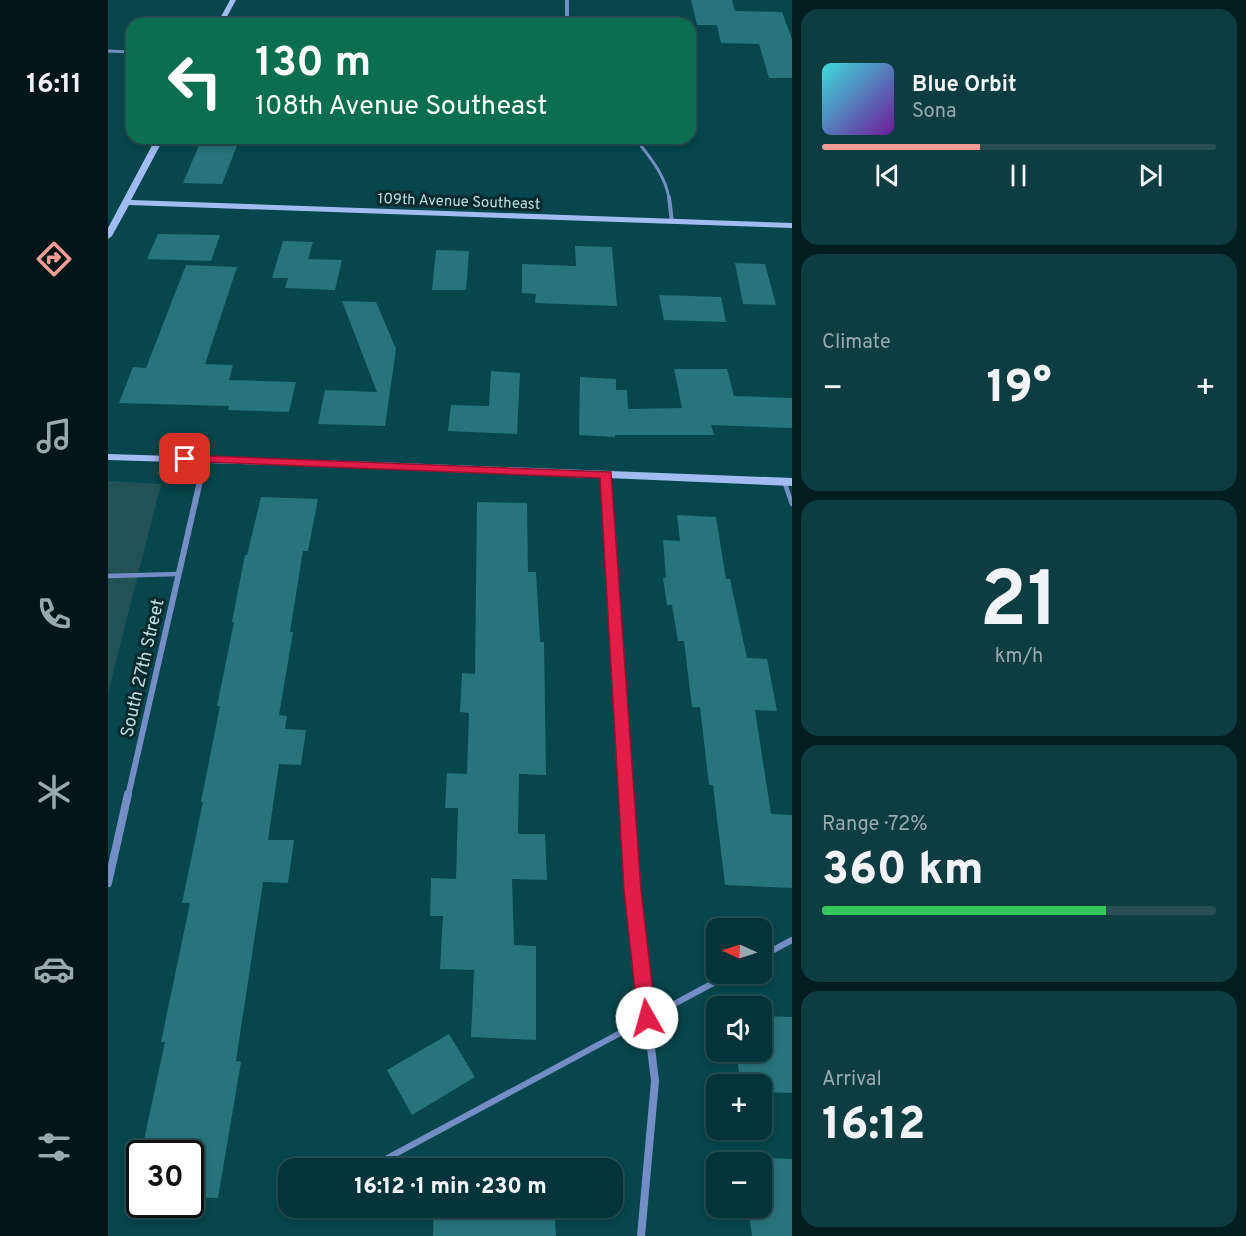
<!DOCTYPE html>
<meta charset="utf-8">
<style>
:root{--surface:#043439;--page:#0d3c41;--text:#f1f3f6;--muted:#97aaae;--line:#254f53;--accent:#f59c95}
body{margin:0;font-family:Overpass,sans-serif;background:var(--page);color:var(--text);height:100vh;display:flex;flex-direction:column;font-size:22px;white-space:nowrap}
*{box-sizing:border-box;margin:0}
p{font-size:20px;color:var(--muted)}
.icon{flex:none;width:33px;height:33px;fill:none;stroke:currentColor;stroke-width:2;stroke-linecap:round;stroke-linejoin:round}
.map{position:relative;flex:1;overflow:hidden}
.sheet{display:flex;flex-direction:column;gap:9px;padding:9px;background:#021d1f;width:454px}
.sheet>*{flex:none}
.hud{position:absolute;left:18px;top:18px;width:570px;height:126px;border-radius:18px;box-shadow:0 3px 9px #0003,0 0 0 2px var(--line);background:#0b6e4f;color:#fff;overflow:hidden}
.needle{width:39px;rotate:273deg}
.fabs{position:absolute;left:598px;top:918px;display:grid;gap:12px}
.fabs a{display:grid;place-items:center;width:66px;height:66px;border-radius:12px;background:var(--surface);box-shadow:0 3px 9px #0003,0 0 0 2px var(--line);font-size:30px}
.speed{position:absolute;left:18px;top:1140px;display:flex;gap:12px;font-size:30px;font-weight:700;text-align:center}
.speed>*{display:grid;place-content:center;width:78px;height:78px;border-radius:50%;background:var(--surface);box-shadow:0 3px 9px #0003,0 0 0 2px var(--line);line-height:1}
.speed .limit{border:3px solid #111;border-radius:9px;background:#fff;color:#111}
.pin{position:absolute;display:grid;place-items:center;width:51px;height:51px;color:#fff;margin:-26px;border-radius:12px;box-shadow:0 3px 9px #0006}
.me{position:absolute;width:66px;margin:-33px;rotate:353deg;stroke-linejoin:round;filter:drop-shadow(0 0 4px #0008)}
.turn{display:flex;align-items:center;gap:21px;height:126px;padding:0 30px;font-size:27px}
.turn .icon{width:78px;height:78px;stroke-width:2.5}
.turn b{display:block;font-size:42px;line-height:51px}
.big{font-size:45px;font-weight:800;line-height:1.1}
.sheet .widget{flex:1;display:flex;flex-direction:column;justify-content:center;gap:9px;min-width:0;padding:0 21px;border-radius:18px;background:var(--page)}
.sheet .dial{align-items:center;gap:0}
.dial b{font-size:78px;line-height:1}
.song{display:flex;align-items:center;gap:18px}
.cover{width:72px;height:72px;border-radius:9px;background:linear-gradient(135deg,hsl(180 70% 55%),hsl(280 70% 35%))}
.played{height:6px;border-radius:3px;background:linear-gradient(90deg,var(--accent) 40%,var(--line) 40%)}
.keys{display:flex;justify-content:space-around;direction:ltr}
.heat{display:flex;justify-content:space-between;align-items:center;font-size:33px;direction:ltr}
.charge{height:9px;border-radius:4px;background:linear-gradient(90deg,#34c759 72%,var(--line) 0)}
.trip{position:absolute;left:170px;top:1158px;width:345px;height:60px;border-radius:18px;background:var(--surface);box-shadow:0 3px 9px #0003,0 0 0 2px var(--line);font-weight:800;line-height:60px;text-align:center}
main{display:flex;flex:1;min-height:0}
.menu{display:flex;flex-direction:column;width:108px;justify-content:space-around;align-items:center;background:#021517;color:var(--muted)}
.menu .icon{width:42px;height:42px}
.menu .active{color:var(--accent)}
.menu b{font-size:27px;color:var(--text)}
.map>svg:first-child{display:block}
.built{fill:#235256}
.building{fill:#28747c}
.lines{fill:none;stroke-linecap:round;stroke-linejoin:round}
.lane-far3{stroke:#748ec5;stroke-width:3}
.lane-far2{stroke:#748ec5;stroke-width:4}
.lane-far1{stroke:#748ec5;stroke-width:4.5}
.lane{stroke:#748ec5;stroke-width:6}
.street-far2{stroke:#748ec5;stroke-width:4}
.street-far1{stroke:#748ec5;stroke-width:6}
.street{stroke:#748ec5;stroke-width:8}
.secondary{fill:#a2bbf0;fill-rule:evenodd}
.route{fill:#e11d48;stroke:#92132f;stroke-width:1.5}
.labels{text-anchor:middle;stroke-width:6;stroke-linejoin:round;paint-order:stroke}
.far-street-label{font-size:15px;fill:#bcdfe3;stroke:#092a2d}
.street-label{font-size:18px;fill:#bcdfe3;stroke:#092a2d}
</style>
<main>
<nav class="menu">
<b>16:11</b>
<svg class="icon active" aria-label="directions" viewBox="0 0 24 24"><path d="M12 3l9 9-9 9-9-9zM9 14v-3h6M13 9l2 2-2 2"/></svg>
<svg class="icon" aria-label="music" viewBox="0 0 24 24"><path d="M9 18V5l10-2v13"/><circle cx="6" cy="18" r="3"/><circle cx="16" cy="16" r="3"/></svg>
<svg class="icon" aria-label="phone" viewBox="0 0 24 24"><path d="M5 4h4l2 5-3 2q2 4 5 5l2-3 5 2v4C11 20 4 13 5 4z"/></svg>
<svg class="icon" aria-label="climate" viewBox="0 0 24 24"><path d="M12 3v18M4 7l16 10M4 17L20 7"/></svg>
<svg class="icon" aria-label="car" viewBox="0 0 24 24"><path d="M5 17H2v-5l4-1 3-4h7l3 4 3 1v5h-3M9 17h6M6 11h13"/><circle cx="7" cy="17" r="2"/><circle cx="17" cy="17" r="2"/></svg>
<svg class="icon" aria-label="filters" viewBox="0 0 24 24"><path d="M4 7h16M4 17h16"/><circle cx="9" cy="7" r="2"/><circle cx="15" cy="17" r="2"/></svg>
</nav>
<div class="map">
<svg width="684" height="1236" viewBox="0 0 684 1236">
<rect width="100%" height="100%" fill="#06464c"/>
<path class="built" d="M0,481L53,484L0,693Z"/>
<g class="building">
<path d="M583,0H624L627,11L674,12L684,39V78H661L651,44L613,43L609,25H589Z"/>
<path d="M94,138H132L114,184L75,183Z"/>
<path d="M50,234L112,235L103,261L39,259Z"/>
<path d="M175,241L205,242L200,259L234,260L227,290L177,288L180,278H164Z"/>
<path d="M467,246L504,247L509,306L427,303L428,294L414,293V264L468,266Z"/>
<path d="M328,250L361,251L358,290H324Z"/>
<path d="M627,263L657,264L668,305L635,304Z"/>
<path d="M78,265L129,267L97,364L125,365L121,380L188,382L181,412L120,410L121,406L11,403L25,367L38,368Z"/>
<path d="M551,295L613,297L618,322L556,320Z"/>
<path d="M234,301L268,302L288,349L277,426L210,424L217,390L269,392Z"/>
<path d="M566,369H619L626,396L684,398V428L603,425L606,435H507V437L471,435L472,377L508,379V390H519L520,409L574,408Z"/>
<path d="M383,371L412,373L409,434L340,431L343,405L381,406Z"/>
<path d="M153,497L210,499L200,551H195L182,632H185L171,715L179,716L177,729L198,730L193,765L171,764L160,840H186L180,883L155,882L128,1061L133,1062L110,1198L82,1197V1154H33L57,1042H53L82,903H74L95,802H93L112,706H109L126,622H124L137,555H139Z"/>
<path d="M369,502L419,503L420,572H428L432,642H436L438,775L411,774L410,834H437L439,880L404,879L406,945L428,946V1040L363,1037L366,970L332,969L335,916H322L323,878L348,879L350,808H337L339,773L359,774L361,713L352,712L354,673L367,674Z"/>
<path d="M569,515L608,517L618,579H622L639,658L659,659L669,711L647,710L663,814L684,815V888L617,885L605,785H601L592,707H584L576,641H570L564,605H559L555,578H558L555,540L572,541Z"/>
<path d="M654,1016L684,1017V1093L654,1092V1084H633L628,1052H654Z"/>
<path d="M341,1034L367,1077L304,1115L279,1070Z"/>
<path d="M633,1157L684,1159V1236H644L640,1208H654V1162H634Z"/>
<path d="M412,1158V1163H443L444,1168H348V1159Z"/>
<path d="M326,1208H446L448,1236H325Z"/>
</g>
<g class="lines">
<g class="lane-far3">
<path d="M0,51L24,52"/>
<path d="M527,138C541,156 558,176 561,199"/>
</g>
<path class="lane-far2" d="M561,197L564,222"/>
<g class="lane-far1">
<path d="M676,481L684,504"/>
<path d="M0,576L70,574"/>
</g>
<g class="lane">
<path d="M654,956L684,940"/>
<path d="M261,1168L622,974"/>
</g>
<path class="street-far2" d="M459,0V24"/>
<g class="street-far1">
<path d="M498,475L518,796"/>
<path d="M20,796L97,459"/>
</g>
<g class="street">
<path d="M518,794L524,890L547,1081L533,1236"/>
<path d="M0,883L20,794"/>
</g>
<g class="secondary">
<path d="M122,0H128L115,24H109Z"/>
<path d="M48,138H56L23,200L684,223V228L21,205L4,236L0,239V228Z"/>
<path d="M0,454L268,462L684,478V486L268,468L0,460Z"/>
</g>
</g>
<path class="route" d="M77,455L503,472L533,890L548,1018L546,1024L539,1026L533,1024L530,1018L516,890L492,478L73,461V456Z"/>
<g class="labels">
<g class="far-street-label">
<text transform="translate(351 201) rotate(2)" y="5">109th Avenue Southeast</text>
</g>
<g class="street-label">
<text transform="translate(34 668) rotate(-77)" y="6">South 27th Street</text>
</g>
</g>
</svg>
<div class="fabs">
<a><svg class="needle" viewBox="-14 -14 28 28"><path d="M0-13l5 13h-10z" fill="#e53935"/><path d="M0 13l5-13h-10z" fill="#97aaae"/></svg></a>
<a><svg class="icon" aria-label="sound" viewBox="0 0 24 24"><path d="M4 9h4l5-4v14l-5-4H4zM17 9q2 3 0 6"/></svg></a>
<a>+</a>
<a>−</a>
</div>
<div class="speed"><div class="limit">30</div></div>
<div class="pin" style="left:77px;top:459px;background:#d93025"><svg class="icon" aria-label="arrive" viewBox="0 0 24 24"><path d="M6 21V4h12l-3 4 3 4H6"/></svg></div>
<svg class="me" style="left:539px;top:1018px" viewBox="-20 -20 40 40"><circle r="19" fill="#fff"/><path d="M0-13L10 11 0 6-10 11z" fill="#e11d48"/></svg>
<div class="trip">16:12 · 1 min · 230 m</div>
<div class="hud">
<div class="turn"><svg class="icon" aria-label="left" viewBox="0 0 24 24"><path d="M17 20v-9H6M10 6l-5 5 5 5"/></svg><div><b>130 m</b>108th Avenue Southeast</div></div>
</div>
</div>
<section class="sheet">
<div class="widget">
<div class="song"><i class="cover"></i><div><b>Blue Orbit</b><p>Sona</p></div></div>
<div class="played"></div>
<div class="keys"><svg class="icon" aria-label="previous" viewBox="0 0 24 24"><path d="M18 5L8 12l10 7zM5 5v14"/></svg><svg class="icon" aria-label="pause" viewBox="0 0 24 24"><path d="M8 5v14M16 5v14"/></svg><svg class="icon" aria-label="next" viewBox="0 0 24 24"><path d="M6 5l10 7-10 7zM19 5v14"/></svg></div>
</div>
<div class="widget"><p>Climate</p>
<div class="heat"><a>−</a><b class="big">19°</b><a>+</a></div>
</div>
<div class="widget dial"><b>21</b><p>km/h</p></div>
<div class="widget"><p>Range · 72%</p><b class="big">360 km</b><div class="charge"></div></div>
<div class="widget"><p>Arrival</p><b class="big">16:12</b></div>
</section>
</main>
